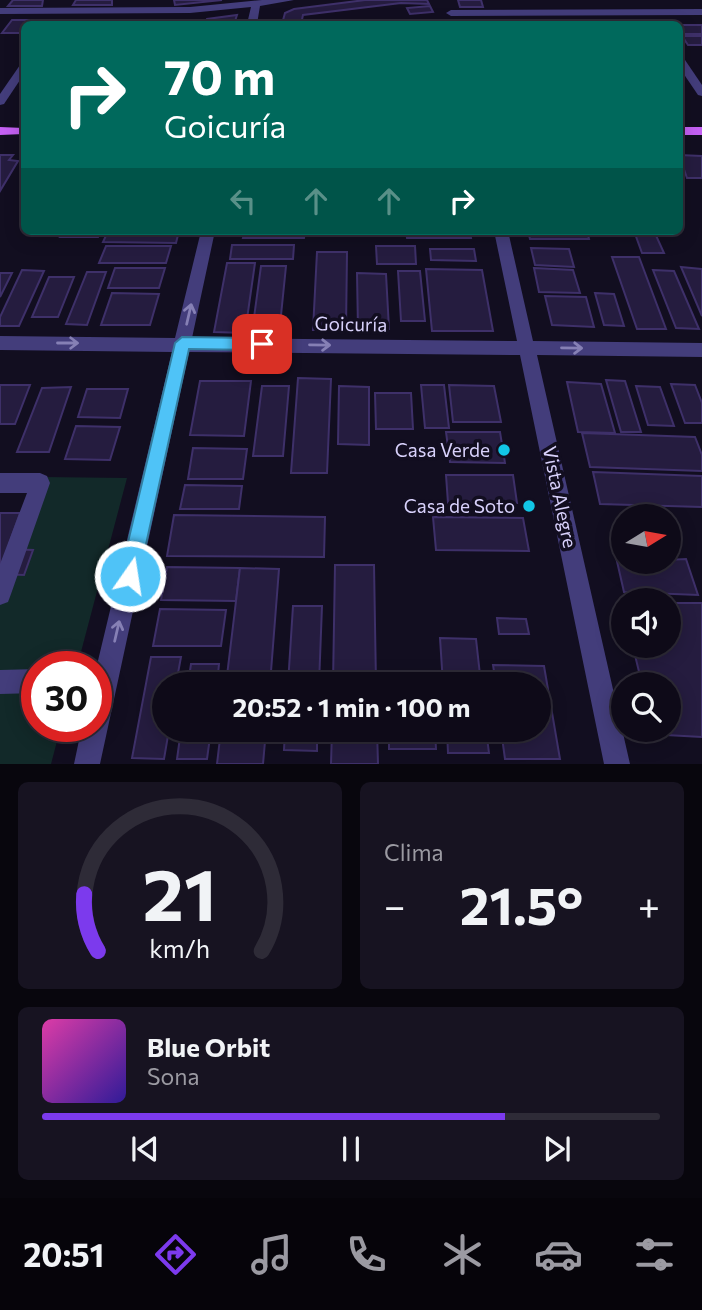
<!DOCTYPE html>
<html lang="es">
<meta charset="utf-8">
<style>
:root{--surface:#0e0a18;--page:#171321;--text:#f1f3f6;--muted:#9b9aa2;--line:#2e2b37;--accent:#7c3aed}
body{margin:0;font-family:Commissioner,sans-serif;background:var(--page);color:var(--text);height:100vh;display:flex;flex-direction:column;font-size:26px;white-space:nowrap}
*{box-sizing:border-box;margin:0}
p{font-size:23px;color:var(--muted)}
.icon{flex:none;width:38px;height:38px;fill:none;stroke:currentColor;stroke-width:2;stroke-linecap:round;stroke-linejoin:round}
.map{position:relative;height:764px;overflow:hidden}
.sheet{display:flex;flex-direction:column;gap:18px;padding:18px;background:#08060d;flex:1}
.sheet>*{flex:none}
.hud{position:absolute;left:21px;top:21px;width:662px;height:214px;border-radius:10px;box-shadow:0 4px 18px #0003,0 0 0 2px var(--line);background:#00695c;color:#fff;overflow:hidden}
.needle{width:46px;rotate:79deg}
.controls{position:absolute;left:611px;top:504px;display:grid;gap:14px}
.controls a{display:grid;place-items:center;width:70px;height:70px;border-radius:50%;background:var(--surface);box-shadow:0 4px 18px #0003,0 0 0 2px var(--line);font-size:35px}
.speed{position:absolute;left:21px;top:651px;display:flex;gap:14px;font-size:35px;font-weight:700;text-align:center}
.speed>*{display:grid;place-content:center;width:91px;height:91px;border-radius:50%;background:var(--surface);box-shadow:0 4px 18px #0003,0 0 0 2px var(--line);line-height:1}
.speed .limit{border:10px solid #d22;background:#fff;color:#111}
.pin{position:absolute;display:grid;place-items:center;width:60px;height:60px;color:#fff;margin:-30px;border-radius:14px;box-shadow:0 4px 10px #0006}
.me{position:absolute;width:77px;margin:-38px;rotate:13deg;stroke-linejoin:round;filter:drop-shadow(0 0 5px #0008)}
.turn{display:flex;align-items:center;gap:24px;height:147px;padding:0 28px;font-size:32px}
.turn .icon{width:91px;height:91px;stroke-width:2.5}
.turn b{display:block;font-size:49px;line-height:60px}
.lanes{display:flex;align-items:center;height:66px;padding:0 28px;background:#0003;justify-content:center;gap:35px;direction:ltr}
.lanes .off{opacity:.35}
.big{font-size:52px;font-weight:700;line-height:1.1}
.sheet .card{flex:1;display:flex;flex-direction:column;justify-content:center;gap:10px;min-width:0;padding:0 24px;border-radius:10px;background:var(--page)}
.sheet .dial{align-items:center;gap:0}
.dial svg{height:182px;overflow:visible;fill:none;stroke:var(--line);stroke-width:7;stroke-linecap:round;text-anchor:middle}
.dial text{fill:var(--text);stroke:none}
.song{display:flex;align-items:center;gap:21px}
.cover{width:84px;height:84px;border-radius:10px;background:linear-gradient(135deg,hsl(320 70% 55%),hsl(250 70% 35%))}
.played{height:7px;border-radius:4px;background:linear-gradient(90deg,var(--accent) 75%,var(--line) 75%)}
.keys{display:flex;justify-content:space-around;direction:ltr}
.heat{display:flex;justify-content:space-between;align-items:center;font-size:38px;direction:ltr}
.sheet .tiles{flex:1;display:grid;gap:18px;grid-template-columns:1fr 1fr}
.card:last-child{grid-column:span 2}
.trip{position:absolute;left:152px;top:672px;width:399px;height:70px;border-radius:35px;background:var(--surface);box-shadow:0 4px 18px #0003,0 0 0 2px var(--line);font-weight:700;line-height:70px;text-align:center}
.menu{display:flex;height:112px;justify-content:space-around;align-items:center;background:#06040a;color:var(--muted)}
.menu .icon{width:49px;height:49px}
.menu .current{color:var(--accent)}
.menu b{font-size:32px;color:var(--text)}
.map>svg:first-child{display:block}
.green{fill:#122929}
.building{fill:#251c3f;stroke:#3e3069;stroke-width:2}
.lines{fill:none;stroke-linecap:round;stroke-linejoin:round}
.minor{fill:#433d7b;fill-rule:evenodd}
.major{fill:#c460f3;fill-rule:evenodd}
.oneway{stroke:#8680b5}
.route{fill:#4fc3f7;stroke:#337fa1;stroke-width:2}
.poi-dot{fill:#12c6e6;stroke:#120e20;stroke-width:2.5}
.labels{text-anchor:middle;stroke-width:7;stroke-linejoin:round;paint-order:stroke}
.street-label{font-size:19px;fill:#d8d1fb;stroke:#120e20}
.poi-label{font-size:19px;fill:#d8d1fb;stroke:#120e20;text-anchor:end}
</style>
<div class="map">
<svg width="702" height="764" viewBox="0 0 702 764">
<rect width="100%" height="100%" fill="#120e20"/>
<path class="green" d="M42,477L127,478L77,667H37V726H61L51,764H0V594Z"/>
<g class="building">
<path d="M13,0H43L42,6H8Z"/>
<path d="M76,0H112V5H73Z"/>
<path d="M174,0H222L175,5Z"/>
<path d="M365,0H427L429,4L401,3L303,15L301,24H282L285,13L294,9Z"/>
<path d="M458,0H481L483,7H460Z"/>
<path d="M430,6L433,12L410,14L407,8Z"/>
<path d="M237,15L234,24H204L207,19Z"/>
<path d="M12,20H29L20,33H2Z"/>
<path d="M590,21L632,22L634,24H592Z"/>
<path d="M679,25H702V34H680Z"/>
<path d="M682,36H702V45H688Z"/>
<path d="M0,155H13L9,160L18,161L0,191Z"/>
<path d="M679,155L702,156V178H687Z"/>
<path d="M63,231H100L98,237H60Z"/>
<path d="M108,231H179L176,243L103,242Z"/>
<path d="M245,231H305L304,238H243Z"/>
<path d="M406,231H470L471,238H407Z"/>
<path d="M528,231H587L589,239H530Z"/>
<path d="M634,231H654L664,253H642Z"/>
<path d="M232,245H294L293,259H230Z"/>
<path d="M106,246H171L166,263H99Z"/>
<path d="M376,246H415L416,264H377Z"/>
<path d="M531,248L569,249L574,267L535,265Z"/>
<path d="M430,249H474L476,261L431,260Z"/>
<path d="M317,252H347L346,330H313Z"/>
<path d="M612,257H639L666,329H637Z"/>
<path d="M227,263H255L245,333L214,332Z"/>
<path d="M261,266H286L280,325H253Z"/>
<path d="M681,267L702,269V316Z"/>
<path d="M115,268H165L159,288H108Z"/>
<path d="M534,268L573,270L580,293L539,292Z"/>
<path d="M426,269L482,270L493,331H432Z"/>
<path d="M22,270L44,271L19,326H0V317Z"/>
<path d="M653,270L674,271L699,329L676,328Z"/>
<path d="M398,271H420L425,321H401Z"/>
<path d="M87,272H106L87,325L66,324Z"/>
<path d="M0,273H12L0,297Z"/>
<path d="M357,273L386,274L389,329H358Z"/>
<path d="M49,277H74L58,317H32Z"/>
<path d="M112,293L159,294L150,325H101Z"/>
<path d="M595,293L614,294L624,326L604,325Z"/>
<path d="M545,296L586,297L594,327L552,325Z"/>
<path d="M298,378L331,379L327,473H291Z"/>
<path d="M606,380L625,381L641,432H621Z"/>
<path d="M200,381H251L244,436L190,435Z"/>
<path d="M567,382L601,384L615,433L578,432Z"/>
<path d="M671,384L695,385L702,403V423H685Z"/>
<path d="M0,385H30L15,424H0Z"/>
<path d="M421,385H444L449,428H425Z"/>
<path d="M449,385L494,386L501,422H453Z"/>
<path d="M262,386H289L283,456H253Z"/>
<path d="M339,386L369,387V445L338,444Z"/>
<path d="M636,386L660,387L674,426L648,425Z"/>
<path d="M71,387L49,452H17L42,388Z"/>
<path d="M87,389H128L120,418L78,417Z"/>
<path d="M375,393H411L413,429H376Z"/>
<path d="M76,426L120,427L110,460L65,459Z"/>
<path d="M446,432H500L505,463L450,462Z"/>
<path d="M582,433L695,437L702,455V471L590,467Z"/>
<path d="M193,448L247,449L243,479H188Z"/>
<path d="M593,472L702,476V507L600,504Z"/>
<path d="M446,475H513L517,503H448Z"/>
<path d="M185,485L242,486L239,509H180Z"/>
<path d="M0,513H20L0,570Z"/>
<path d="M174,515L325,517L324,557L167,556Z"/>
<path d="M433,517L523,518L529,551L436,550Z"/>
<path d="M8,549L33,550L24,575L0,574Z"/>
<path d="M616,557H623V562L686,559L698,595L624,592Z"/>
<path d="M335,565H374L376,684H333Z"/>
<path d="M167,567L240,568L236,601L161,600Z"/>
<path d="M240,568L279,569L270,684H226Z"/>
<path d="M668,603H702V737L666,735L659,730H668V684H642L633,647L668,646Z"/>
<path d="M293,606H322L319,684H288Z"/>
<path d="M160,609L226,610L221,646H153Z"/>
<path d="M497,618L526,619L529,634H499Z"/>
<path d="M440,638L476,639L481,684H443Z"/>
<path d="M151,657H181L176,684H164V730H169L164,759L132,758Z"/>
<path d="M191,664H219L217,684H188Z"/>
<path d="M493,665L544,666L560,759H505L501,730H539V684H496Z"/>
<path d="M181,730H211L207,759H177Z"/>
<path d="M221,730H266L263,764H217Z"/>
<path d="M285,730H317V751L284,750Z"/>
<path d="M332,730H377L378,764H331Z"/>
<path d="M389,730H435L436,749H389Z"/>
<path d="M447,730H486L489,753H448Z"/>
</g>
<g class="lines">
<g class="minor">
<path d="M262,0H294L260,6L257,24H247L251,7L190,13L0,14V8L190,7Z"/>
<path d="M702,9V15L451,16L446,13L451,10Z"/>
<path d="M679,56L683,57L702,85V96L698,95L679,67Z"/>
<path d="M24,64V74L4,104L0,105V94L20,65Z"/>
<path d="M201,231H215L192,338L517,341L494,231H508L533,341L702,343V357L537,355L630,764H604L520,355L189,352L100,764H74L82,726H96V669L172,352L0,350V336L175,338Z"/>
<path d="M0,473H40L47,476L50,483L11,594L8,602L0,605V564L27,493H0Z"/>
<path d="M37,669V693L0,694V670Z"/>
</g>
<g class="major">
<path d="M0,127L24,128V134L0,135Z"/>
<rect x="679" y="127" width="23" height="8"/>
</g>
</g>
<defs><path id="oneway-shaft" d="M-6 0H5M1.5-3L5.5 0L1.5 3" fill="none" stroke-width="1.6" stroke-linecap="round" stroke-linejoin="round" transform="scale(1.75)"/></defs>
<g class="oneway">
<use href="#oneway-shaft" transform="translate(189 314) rotate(-77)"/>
<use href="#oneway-shaft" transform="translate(68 343)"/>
<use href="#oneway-shaft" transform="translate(320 345) rotate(1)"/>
<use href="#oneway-shaft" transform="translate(572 348) rotate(1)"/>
<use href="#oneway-shaft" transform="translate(117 631) rotate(-77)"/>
</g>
<path class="route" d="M182,337L262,338L270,344L262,350L189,349L139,576L136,583L130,586L123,583L120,576L175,343Z"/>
<g class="poi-dot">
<circle cx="504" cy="450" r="7"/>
<circle cx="529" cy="506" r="7"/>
</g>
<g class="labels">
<g class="street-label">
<text transform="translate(351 324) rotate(1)" y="7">Goicuría</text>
<text transform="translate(560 497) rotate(78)" y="7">Vista Alegre</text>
</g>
<g class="poi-label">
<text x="490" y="457">Casa Verde</text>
<text x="515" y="513">Casa de Soto</text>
</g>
</g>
</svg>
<div class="controls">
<a><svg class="needle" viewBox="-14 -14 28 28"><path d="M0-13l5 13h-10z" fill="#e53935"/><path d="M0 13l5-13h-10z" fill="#9b9aa2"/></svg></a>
<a><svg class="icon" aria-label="sound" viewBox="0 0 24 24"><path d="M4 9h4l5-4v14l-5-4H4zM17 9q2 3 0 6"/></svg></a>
<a><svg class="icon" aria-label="search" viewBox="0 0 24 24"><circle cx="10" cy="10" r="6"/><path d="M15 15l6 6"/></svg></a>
</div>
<div class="speed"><div class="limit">30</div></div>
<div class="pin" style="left:262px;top:344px;background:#d93025"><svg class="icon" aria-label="arrive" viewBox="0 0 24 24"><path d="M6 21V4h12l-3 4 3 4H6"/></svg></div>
<svg class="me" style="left:130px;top:576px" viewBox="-20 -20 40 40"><circle r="17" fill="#4fc3f7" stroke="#fff" stroke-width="3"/><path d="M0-11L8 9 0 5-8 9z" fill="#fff"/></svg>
<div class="trip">20:52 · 1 min · 100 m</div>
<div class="hud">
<div class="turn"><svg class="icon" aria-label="right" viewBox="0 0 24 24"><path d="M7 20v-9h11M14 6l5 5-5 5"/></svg><div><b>70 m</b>Goicuría</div></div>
<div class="lanes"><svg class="icon off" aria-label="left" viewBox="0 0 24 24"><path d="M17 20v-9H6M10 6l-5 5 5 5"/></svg><svg class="icon off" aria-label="ahead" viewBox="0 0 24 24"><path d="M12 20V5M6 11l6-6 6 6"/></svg><svg class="icon off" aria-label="ahead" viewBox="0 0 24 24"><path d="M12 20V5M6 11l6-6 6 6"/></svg><svg class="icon" aria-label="right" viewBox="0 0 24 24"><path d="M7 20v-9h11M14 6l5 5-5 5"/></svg></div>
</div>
</div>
<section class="sheet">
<div class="tiles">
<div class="card dial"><svg viewBox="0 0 100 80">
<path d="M14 69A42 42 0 1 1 86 69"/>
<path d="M14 69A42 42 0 0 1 8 44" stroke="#7c3aed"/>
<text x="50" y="56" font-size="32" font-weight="700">21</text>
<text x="50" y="72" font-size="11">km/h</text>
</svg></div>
<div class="card"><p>Clima</p>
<div class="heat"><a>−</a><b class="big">21.5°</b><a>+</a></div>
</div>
<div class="card">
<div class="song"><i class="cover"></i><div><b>Blue Orbit</b><p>Sona</p></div></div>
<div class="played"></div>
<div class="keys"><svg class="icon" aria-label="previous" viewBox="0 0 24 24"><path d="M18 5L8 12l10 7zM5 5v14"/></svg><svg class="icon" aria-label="pause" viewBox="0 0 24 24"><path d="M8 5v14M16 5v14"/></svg><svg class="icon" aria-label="next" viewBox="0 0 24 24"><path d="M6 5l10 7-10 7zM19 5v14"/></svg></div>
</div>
</div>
</section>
<nav class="menu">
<b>20:51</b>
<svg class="icon current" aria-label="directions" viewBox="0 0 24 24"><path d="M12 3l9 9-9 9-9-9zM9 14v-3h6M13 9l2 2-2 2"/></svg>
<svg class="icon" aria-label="music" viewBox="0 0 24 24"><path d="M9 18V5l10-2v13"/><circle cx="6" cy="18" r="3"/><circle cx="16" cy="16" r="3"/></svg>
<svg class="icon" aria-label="phone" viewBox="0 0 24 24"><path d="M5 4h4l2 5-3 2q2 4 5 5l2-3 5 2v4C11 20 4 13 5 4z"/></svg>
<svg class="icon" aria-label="climate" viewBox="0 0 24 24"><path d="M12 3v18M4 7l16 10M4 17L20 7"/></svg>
<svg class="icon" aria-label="car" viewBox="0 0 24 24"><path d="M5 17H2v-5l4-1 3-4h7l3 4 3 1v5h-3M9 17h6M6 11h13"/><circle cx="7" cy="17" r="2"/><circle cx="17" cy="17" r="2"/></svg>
<svg class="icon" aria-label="filters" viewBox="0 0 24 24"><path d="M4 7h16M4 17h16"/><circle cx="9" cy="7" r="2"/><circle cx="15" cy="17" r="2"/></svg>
</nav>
